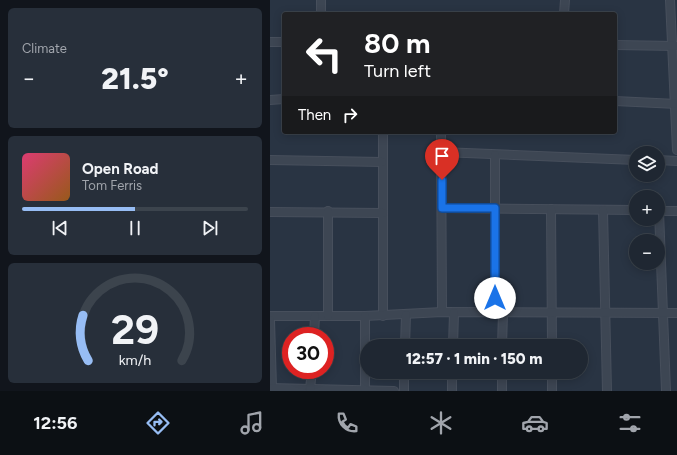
<!DOCTYPE html>
<meta charset="utf-8">
<style>
:root{--surface:#1f2732;--page:#272f3a;--text:#f1f3f6;--muted:#a1a5ac;--line:#3c444d;--accent:#97bdf4}
body{margin:0;font-family:Figtree,sans-serif;background:var(--page);color:var(--text);height:100vh;display:flex;flex-direction:column;font-size:15px;white-space:nowrap}
*{box-sizing:border-box;margin:0}
p{font-size:13px;color:var(--muted)}
.icon{flex:none;width:22px;height:22px;fill:none;stroke:currentColor;stroke-width:2;stroke-linecap:round;stroke-linejoin:round}
.map{position:relative;flex:1;overflow:hidden}
.details{display:flex;flex-direction:column;gap:8px;padding:8px;background:#11151c;width:270px}
.details>*{flex:none}
.banner{position:absolute;left:12px;top:12px;width:335px;height:122px;border-radius:4px;box-shadow:0 2px 10px #0003,0 0 0 1px var(--line);background:#202124;color:#fff;overflow:hidden}
.controls{position:absolute;left:359px;top:146px;display:grid;gap:8px}
.controls a{display:grid;place-items:center;width:36px;height:36px;border-radius:50%;background:var(--surface);box-shadow:0 2px 10px #0003,0 0 0 1px var(--line);font-size:20px}
.speed{position:absolute;left:12px;top:327px;display:flex;gap:8px;font-size:20px;font-weight:700;text-align:center}
.speed>*{display:grid;place-content:center;width:52px;height:52px;border-radius:50%;background:var(--surface);box-shadow:0 2px 10px #0003,0 0 0 1px var(--line);line-height:1}
.speed .limit{border:6px solid #d22;background:#fff;color:#111}
.pin{position:absolute;display:grid;place-items:center;width:34px;height:34px;color:#fff;margin:-41px -17px;border-radius:50% 50% 50% 0;rotate:-45deg;box-shadow:0 0 4px #0007}
.pin .icon{rotate:45deg}
.me{position:absolute;width:44px;margin:-22px;rotate:0deg;stroke-linejoin:round;filter:drop-shadow(0 0 3px #0008)}
.turn{display:flex;align-items:center;gap:14px;height:84px;padding:0 16px;font-size:18px}
.turn .icon{width:52px;height:52px;stroke-width:2.5}
.turn b{display:block;font-size:28px;line-height:34px}
.then{display:flex;align-items:center;height:38px;padding:0 16px;background:#0003;gap:8px;font-size:15px}
.big{font-size:30px;font-weight:800;line-height:1.1}
.details .card{flex:1;display:flex;flex-direction:column;justify-content:center;gap:6px;min-width:0;padding:0 14px;border-radius:6px;background:var(--page)}
.details .dial{align-items:center;gap:0}
.dial svg{height:104px;overflow:visible;fill:none;stroke:var(--line);stroke-width:7;stroke-linecap:round;text-anchor:middle}
.dial text{fill:var(--text);stroke:none}
.song{display:flex;align-items:center;gap:12px}
.cover{width:48px;height:48px;border-radius:6px;background:linear-gradient(135deg,hsl(340 70% 55%),hsl(30 70% 35%))}
.played{height:4px;border-radius:2px;background:linear-gradient(90deg,var(--accent) 50%,var(--line) 50%)}
.keys{display:flex;justify-content:space-around;direction:ltr}
.heat{display:flex;justify-content:space-between;align-items:center;font-size:22px;direction:ltr}
.trip{position:absolute;left:90px;top:339px;width:228px;height:40px;border-radius:20px;background:var(--surface);box-shadow:0 2px 10px #0003,0 0 0 1px var(--line);font-weight:800;line-height:40px;text-align:center}
.dock{display:flex;height:64px;justify-content:space-around;align-items:center;background:#0c1014;color:var(--muted)}
.dock .icon{width:28px;height:28px}
.dock .current{color:var(--accent)}
.dock b{font-size:18px;color:var(--text)}
main{display:flex;flex:1;min-height:0}
.map>svg:first-child{display:block}
.lines{fill:none;stroke-linecap:round;stroke-linejoin:round}
.minor-casing{stroke:#474f5c;stroke-width:10}
.minor{stroke:#3d4653;stroke-width:8}
.route-casing{stroke:#114b97;stroke-width:10}
.route{stroke:#1a73e8;stroke-width:7}
</style>
<main>
<section class="details">
<div class="card"><p>Climate</p>
<div class="heat"><a>−</a><b class="big">21.5°</b><a>+</a></div>
</div>
<div class="card">
<div class="song"><i class="cover"></i><div><b>Open Road</b><p>Tom Ferris</p></div></div>
<div class="played"></div>
<div class="keys"><svg class="icon" aria-label="previous" viewBox="0 0 24 24"><path d="M18 5L8 12l10 7zM5 5v14"/></svg><svg class="icon" aria-label="pause" viewBox="0 0 24 24"><path d="M8 5v14M16 5v14"/></svg><svg class="icon" aria-label="next" viewBox="0 0 24 24"><path d="M6 5l10 7-10 7zM19 5v14"/></svg></div>
</div>
<div class="card dial"><svg viewBox="0 0 100 80">
<path d="M14 69A42 42 0 1 1 86 69"/>
<path d="M14 69A42 42 0 0 1 10 34" stroke="#97bdf4"/>
<text x="50" y="56" font-size="32" font-weight="700">29</text>
<text x="50" y="72" font-size="11">km/h</text>
</svg></div>
</section>
<div class="map">
<svg width="407" height="391" viewBox="0 0 407 391">
<rect width="100%" height="100%" fill="#293443"/>
<g class="lines">
<defs>
<g id="minor">
<path d="M400,0L407,150"/>
<path d="M51,14V0"/>
<path d="M294,14L295,0"/>
<path d="M0,42H14"/>
<path d="M345,45L406,46"/>
<path d="M0,100L14,99"/>
<path d="M345,101L407,104"/>
<path d="M113,132V316"/>
<path d="M171,132L172,312"/>
<path d="M171,152L366,160"/>
<path d="M225,155V313"/>
<path d="M0,160L112,162"/>
<path d="M388,160L407,161"/>
<path d="M172,208L366,210"/>
<path d="M281,209L282,346"/>
<path d="M333,210L337,391"/>
<path d="M388,211H407"/>
<path d="M389,211L396,391"/>
<path d="M0,212L113,213"/>
<path d="M0,316H95L172,312L407,313"/>
<path d="M58,316V211"/>
<path d="M0,320L2,388"/>
<path d="M44,336L45,316"/>
<path d="M135,346L136,315"/>
<path d="M183,346L184,313"/>
<path d="M232,346L233,313"/>
<path d="M282,372V391"/>
<path d="M0,388L124,391"/>
<path d="M40,389L42,370"/>
<path d="M95,390V316"/>
<path d="M134,391V372"/>
<path d="M182,391V372"/>
<path d="M232,391V372"/>
</g>
</defs>
<use href="#minor" class="minor-casing"/>
<use href="#minor" class="minor"/>
</g>
<g class="lines">
<defs>
<path id="route" d="M172,180V208H225V298"/>
</defs>
<use href="#route" class="route-casing"/>
<use href="#route" class="route"/>
</g>
</svg>
<div class="controls">
<a><svg class="icon" aria-label="layers" viewBox="0 0 24 24"><path d="M12 4l9 5-9 5-9-5zM3 14l9 5 9-5"/></svg></a>
<a>+</a>
<a>−</a>
</div>
<div class="speed"><div class="limit">30</div></div>
<div class="pin" style="left:172px;top:180px;background:#d93025"><svg class="icon" aria-label="arrive" viewBox="0 0 24 24"><path d="M6 21V4h12l-3 4 3 4H6"/></svg></div>
<svg class="me" style="left:225px;top:298px" viewBox="-20 -20 40 40"><circle r="19" fill="#fff"/><path d="M0-13L10 11 0 6-10 11z" fill="#1a73e8"/></svg>
<div class="trip">12:57 · 1 min · 150 m</div>
<div class="banner">
<div class="turn"><svg class="icon" aria-label="left" viewBox="0 0 24 24"><path d="M17 20v-9H6M10 6l-5 5 5 5"/></svg><div><b>80 m</b>Turn left</div></div>
<div class="then">Then<svg class="icon" aria-label="right" viewBox="0 0 24 24"><path d="M7 20v-9h11M14 6l5 5-5 5"/></svg></div>
</div>
</div>
</main>
<nav class="dock">
<b>12:56</b>
<svg class="icon current" aria-label="directions" viewBox="0 0 24 24"><path d="M12 3l9 9-9 9-9-9zM9 14v-3h6M13 9l2 2-2 2"/></svg>
<svg class="icon" aria-label="music" viewBox="0 0 24 24"><path d="M9 18V5l10-2v13"/><circle cx="6" cy="18" r="3"/><circle cx="16" cy="16" r="3"/></svg>
<svg class="icon" aria-label="phone" viewBox="0 0 24 24"><path d="M5 4h4l2 5-3 2q2 4 5 5l2-3 5 2v4C11 20 4 13 5 4z"/></svg>
<svg class="icon" aria-label="climate" viewBox="0 0 24 24"><path d="M12 3v18M4 7l16 10M4 17L20 7"/></svg>
<svg class="icon" aria-label="car" viewBox="0 0 24 24"><path d="M5 17H2v-5l4-1 3-4h7l3 4 3 1v5h-3M9 17h6M6 11h13"/><circle cx="7" cy="17" r="2"/><circle cx="17" cy="17" r="2"/></svg>
<svg class="icon" aria-label="filters" viewBox="0 0 24 24"><path d="M4 7h16M4 17h16"/><circle cx="9" cy="7" r="2"/><circle cx="15" cy="17" r="2"/></svg>
</nav>
